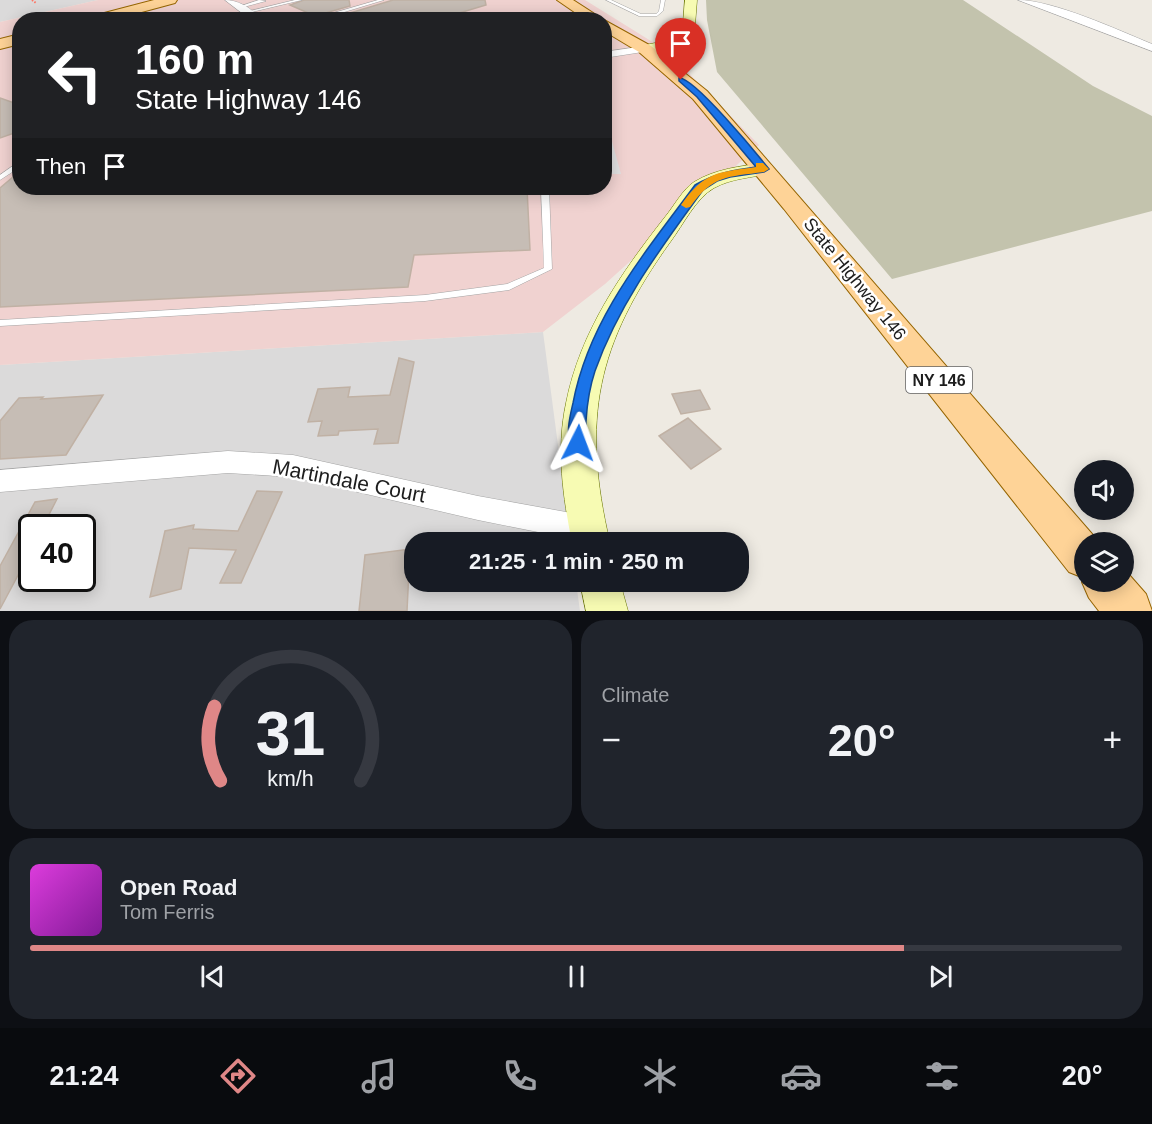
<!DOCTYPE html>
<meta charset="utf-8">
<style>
:root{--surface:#171b24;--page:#20242c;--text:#f1f3f6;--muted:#9ea1a6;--line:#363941;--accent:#df8787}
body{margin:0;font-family:Helvetica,sans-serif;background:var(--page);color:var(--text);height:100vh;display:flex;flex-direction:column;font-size:22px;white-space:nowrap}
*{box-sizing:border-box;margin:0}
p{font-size:20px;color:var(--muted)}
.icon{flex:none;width:33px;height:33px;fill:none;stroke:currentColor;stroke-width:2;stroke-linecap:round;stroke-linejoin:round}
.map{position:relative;height:611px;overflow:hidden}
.details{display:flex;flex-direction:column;gap:9px;padding:9px;background:#0d0f14;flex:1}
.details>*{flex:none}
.top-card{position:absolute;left:12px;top:12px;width:600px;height:183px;border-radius:24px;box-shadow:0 3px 15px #0003;background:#202124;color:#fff;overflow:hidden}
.tools{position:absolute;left:1074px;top:460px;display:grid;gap:12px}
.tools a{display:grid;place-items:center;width:60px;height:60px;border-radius:50%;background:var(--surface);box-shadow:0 3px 15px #0003;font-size:30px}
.speed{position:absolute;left:18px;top:514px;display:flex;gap:12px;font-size:30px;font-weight:700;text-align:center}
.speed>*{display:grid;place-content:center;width:78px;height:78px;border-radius:50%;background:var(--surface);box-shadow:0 3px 15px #0003;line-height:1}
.speed .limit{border:3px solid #111;border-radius:9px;background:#fff;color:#111}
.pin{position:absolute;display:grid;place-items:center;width:51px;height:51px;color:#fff;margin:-62px -26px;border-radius:50% 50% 50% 0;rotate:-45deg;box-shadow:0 0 6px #0007}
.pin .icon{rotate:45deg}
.me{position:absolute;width:66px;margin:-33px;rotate:3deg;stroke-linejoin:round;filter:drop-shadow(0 0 4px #0008)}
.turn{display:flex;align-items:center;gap:21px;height:126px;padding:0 24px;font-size:27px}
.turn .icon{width:78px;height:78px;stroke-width:2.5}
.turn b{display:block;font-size:42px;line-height:51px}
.then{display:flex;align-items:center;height:57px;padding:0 24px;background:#0003;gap:12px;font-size:22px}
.big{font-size:45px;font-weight:700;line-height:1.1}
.details .tile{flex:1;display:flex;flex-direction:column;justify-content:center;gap:9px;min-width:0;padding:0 21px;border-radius:24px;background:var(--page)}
.details .dial{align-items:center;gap:0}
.dial svg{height:156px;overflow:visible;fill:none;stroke:var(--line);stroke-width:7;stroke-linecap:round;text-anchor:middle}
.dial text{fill:var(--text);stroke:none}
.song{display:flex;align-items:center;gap:18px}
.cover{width:72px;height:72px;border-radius:9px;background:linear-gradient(135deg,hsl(300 70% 55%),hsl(290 70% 35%))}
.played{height:6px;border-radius:3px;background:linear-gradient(90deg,var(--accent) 80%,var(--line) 80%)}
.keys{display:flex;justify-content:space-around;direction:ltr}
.heat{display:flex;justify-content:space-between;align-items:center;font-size:33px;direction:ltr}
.details .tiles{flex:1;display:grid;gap:9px;grid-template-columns:1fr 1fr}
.tile:last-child{grid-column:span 2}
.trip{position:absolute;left:404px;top:532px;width:345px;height:60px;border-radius:24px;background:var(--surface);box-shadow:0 3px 15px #0003;font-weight:700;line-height:60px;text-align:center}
.tab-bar{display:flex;height:96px;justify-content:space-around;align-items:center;background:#090b0e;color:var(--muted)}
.tab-bar .icon{width:42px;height:42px}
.tab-bar .active{color:var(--accent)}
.tab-bar b{font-size:27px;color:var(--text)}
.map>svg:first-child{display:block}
.residential{fill:#dbdada;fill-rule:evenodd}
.commercial{fill:#f0d2d0;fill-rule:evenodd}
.construction{fill:#c3c3ad}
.parking{fill:#e1e1e1}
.building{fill:#c6bdb5;stroke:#c0b1a4;stroke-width:1.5}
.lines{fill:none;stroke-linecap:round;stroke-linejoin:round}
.lane-casing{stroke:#a4a4a4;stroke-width:1}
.street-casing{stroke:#a4a4a4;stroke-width:1}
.secondary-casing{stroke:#697601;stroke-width:1}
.primary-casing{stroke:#966500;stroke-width:2}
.path{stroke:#fe7564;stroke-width:2;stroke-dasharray:1.5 1.5;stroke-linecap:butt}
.lane{fill:#fff;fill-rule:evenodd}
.street{fill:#fff;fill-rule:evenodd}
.secondary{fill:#f7fbb3;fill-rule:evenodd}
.primary{fill:#fed397;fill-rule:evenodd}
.route{fill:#1a73e8;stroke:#114b97;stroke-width:1.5}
.slow{fill:#f59e0b}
.labels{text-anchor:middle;stroke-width:5;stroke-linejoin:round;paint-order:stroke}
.shield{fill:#fff;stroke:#616161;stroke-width:1.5}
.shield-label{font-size:16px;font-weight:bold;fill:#1d1d1d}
.street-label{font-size:18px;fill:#1d1d1d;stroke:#fff}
.near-street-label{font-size:21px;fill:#1d1d1d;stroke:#fff}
</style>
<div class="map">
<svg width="1152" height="611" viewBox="0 0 1152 611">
<rect width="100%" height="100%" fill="#eeeae2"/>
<g class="residential">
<path d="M0,0H98L0,22Z"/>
<path d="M543,332L571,543H414V582H576L580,611H0V365ZM32,528H82V579H32Z"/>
</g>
<path class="commercial" d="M98,0H585L667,51L759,145L605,284L543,332L0,365V22ZM20,20H604V188H20Z"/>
<path class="construction" d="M706,0H963L1093,86L1152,116V211L892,279L717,72L707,20Z"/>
<path class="parking" d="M604,116H605L621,174H605Z"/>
<g class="building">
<path d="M304,0H349L350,6L315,16L290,5Z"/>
<path d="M393,0H485L486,5L436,20H327Z"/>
<path d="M0,98L20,105V131L0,138Z"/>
<path d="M20,171V188H527L530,250L414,255L408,287L0,307V188Z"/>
<path d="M399,358L414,362L398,443L374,444L378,429L339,431L338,435L318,436L322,421L308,422L318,389L350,387L348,397L390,395Z"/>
<path d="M700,390L710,409L681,414L672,394Z"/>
<path d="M103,395L66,455L0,459V421L19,398L43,397L41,399Z"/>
<path d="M688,418L721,449L691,469L659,436Z"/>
<path d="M257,491L282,492L241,583H220L236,550L189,548L181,589L150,597L165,531L194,525L193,529L238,531Z"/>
<path d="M57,499L42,528H32V549L0,609V566L35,502Z"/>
<path d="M410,549L407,611H359L365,555Z"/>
</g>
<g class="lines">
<defs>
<g id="lane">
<path d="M259,0L266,1L240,8L238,7Z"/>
<path d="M295,0H302L248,13L246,12Z"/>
<path d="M378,0H384L318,20H309Z"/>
<path d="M606,0H611L641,14H656L659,11L661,0H665L663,11L657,16H639Z"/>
<path d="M20,161V167L0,180V175Z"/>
<path d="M541,188H549L552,269L509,290L425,301L0,326V320L425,295L507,284L544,268Z"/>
</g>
<g id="street">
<path d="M225,0C238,0 253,8 260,20H251Z"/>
<path d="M1018,0C1053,0 1118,30 1152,44V51Z"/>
<path d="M645,46L649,47V51L604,58V52Z"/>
<path d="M228,451L293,455L478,496L588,516L598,520L602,529L598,538L588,542L478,520L293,477L228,473L0,492V470Z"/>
</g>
<g id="secondary">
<path d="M685,0H697L694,38C679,45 657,56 640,52L638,49L640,46L665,41L682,33Z"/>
<path d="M764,163L771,165L774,169L771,173C752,178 732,178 714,188C696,198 683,225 671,241C596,345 581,419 610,543H572C563,497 556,450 566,403C580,332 621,273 665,217C674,206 683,189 694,182C715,169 741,166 764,163Z"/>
<path d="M580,582H620L628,611H586Z"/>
</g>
<g id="primary">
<path d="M154,0H177L175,3L112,20H87L89,17Z"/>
<path d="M557,0H573L604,20H586Z"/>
<path d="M604,20L651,46L707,91L1099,542L1084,543V582H1124V569L1146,594L1152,611H1099L1089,598L1082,582L1084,578L1069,572L784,209L693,99L639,52L604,31Z"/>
<path d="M20,34V44L0,49V39Z"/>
</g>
</defs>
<use href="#lane" class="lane-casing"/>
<use href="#street" class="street-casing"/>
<use href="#secondary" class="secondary-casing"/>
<use href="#primary" class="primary-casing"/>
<path class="path" d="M32,0L36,3"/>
<use href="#lane" class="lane"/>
<use href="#street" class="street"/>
<use href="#secondary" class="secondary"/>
<use href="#primary" class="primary"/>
</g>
<path class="route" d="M679,78C694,77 757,154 769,169L764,172L730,177L717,181L703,190C661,248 619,303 595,371C590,386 587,405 586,421C585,430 588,439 584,448L578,450L572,448C565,435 570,416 573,403C589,318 645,253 695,185C715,173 734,170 756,167L697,97L679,81Z"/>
<path class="slow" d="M756,163H763L769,169L764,172C727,177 713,175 690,207L686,208L681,205C704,172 718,172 756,167Z"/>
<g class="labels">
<rect class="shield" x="906" y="367" width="66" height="26" rx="4.5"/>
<g class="shield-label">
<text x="939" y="386">NY 146</text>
</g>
<g class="street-label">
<text transform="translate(855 279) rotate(51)" y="6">State Highway 146</text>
</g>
<g class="near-street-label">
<text transform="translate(349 481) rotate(11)" y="7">Martindale Court</text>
</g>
</g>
</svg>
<div class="tools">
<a><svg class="icon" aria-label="sound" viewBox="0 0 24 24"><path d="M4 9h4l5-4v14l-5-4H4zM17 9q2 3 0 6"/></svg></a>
<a><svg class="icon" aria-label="layers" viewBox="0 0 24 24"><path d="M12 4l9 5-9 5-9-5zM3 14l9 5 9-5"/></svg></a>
</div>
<div class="speed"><div class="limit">40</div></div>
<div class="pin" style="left:681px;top:80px;background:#d93025"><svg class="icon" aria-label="arrive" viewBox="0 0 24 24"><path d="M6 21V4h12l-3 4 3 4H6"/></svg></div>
<svg class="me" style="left:578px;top:443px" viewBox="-20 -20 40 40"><path d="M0-17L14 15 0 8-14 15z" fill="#1a73e8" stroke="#fff" stroke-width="4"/></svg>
<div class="trip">21:25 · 1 min · 250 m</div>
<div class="top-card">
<div class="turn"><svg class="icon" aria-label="left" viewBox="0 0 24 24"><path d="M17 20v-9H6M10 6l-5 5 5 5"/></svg><div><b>160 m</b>State Highway 146</div></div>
<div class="then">Then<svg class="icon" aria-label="arrive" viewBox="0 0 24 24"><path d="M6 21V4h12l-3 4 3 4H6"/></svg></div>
</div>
</div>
<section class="details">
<div class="tiles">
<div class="tile dial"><svg viewBox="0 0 100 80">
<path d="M14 69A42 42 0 1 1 86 69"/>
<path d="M14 69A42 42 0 0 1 11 31" stroke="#df8787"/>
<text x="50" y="56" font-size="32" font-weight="700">31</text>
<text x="50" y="72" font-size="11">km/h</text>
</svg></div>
<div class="tile"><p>Climate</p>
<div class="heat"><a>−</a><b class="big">20°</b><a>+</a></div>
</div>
<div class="tile">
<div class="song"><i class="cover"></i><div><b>Open Road</b><p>Tom Ferris</p></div></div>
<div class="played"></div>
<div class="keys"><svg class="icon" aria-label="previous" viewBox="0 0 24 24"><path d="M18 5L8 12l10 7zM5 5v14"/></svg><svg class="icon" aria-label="pause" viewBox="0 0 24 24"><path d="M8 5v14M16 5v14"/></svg><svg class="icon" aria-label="next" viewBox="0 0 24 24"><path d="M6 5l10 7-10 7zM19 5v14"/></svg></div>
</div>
</div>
</section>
<nav class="tab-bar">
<b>21:24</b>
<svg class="icon active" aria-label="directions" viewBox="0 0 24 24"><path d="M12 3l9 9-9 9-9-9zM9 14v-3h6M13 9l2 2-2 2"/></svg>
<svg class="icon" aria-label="music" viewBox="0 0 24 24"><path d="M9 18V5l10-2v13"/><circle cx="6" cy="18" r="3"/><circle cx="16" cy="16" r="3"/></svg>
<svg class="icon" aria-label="phone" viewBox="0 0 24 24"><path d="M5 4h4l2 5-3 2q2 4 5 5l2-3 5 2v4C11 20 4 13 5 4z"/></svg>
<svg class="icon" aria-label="climate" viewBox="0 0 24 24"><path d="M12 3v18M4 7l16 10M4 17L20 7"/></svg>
<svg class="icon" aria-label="car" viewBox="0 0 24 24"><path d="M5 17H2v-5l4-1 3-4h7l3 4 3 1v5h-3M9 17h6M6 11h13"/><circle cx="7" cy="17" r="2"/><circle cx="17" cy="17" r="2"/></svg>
<svg class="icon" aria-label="filters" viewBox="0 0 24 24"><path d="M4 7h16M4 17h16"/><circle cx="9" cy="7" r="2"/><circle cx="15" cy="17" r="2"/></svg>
<b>20°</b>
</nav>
